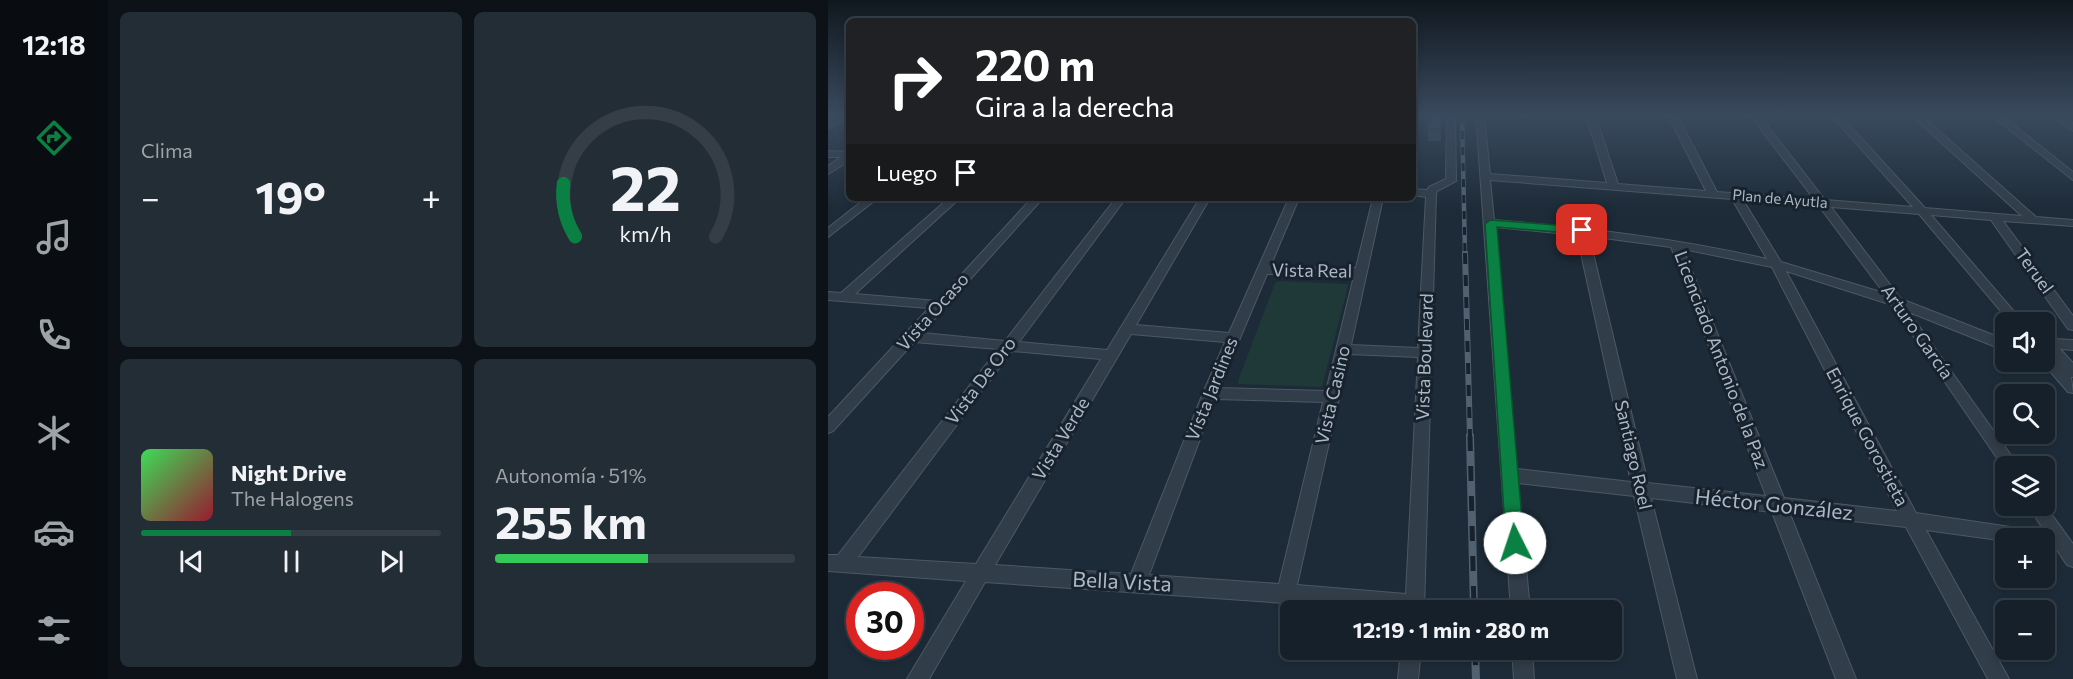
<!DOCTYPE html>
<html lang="es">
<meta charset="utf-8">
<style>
:root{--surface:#16202a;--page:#232d36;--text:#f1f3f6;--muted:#9ea3a8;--line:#353e47;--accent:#0b8043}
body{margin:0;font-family:Commissioner,sans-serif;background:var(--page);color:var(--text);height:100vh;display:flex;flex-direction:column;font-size:22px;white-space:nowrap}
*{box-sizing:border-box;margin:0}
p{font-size:20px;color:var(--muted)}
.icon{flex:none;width:33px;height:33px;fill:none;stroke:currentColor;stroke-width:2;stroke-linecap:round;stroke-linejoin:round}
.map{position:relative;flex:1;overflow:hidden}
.drawer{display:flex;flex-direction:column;gap:12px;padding:12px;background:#0c1217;width:720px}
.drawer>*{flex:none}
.hud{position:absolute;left:18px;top:18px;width:570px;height:183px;border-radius:9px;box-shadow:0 3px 9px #0003,0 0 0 2px var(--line);background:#202124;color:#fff;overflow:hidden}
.controls{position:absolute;left:1167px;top:312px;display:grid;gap:12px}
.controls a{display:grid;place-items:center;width:60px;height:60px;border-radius:9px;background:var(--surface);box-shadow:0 3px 9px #0003,0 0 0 2px var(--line);font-size:30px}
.speed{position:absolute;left:18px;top:582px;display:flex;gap:12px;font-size:30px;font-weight:700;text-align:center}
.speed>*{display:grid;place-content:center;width:78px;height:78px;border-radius:50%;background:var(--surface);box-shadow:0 3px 9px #0003,0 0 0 2px var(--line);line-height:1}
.speed .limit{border:9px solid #d22;background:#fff;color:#111}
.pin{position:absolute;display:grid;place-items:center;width:51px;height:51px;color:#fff;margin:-26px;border-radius:12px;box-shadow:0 3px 9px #0006}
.me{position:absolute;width:66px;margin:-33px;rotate:356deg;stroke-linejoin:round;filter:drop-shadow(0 0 4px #0008)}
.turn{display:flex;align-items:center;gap:21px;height:126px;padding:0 30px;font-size:27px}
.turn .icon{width:78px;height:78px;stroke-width:2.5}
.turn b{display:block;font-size:42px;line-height:51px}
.then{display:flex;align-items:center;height:57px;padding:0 30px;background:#0003;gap:12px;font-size:22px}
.big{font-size:45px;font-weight:700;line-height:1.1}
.drawer .widget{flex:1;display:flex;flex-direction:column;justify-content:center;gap:9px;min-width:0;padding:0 21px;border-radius:9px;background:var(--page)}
.drawer .dial{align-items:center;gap:0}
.dial svg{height:156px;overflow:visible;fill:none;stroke:var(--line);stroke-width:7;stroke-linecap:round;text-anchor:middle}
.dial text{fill:var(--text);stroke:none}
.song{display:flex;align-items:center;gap:18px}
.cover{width:72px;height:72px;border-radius:9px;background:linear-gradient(135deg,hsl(130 70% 55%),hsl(350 70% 35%))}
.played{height:6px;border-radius:3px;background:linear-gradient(90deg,var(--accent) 50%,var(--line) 50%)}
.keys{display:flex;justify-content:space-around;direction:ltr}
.heat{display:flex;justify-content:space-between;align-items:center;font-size:33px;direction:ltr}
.charge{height:9px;border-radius:4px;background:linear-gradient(90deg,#34c759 51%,var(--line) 0)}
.drawer .tiles{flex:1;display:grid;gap:12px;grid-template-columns:repeat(2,1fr)}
.trip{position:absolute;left:452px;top:600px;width:342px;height:60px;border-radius:9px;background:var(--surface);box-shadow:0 3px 9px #0003,0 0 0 2px var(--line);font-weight:700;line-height:60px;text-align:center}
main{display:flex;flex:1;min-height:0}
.tab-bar{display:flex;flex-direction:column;width:108px;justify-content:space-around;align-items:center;background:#090d11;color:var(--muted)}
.tab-bar .icon{width:42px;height:42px}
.tab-bar .selected{color:var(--accent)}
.tab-bar b{font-size:27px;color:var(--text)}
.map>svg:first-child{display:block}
.green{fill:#1f3939}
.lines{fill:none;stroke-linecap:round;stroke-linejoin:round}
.minor-casing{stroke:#4c5864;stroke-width:2}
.minor{fill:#313d49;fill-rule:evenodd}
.rail-far2-casing{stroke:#526170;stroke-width:4.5}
.rail-far1-casing{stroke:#526170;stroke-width:6}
.rail-casing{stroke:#526170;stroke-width:8}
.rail-far2{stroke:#17222d;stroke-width:3;stroke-dasharray:8;stroke-linecap:butt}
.rail-far1{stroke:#17222d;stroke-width:4;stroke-dasharray:11;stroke-linecap:butt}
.rail{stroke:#17222d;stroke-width:5;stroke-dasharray:15;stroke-linecap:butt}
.wall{fill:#374653}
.building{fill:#405161;stroke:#2d3944;stroke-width:1.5}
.route{fill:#0b8043;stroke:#07532c;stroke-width:1.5}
.labels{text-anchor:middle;stroke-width:6;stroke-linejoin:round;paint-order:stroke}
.far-street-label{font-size:15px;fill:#abb8c6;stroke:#17222d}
.street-label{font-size:18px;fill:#abb8c6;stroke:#17222d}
.near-street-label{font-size:21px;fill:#abb8c6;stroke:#17222d}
</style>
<main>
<nav class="tab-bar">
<b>12:18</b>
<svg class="icon selected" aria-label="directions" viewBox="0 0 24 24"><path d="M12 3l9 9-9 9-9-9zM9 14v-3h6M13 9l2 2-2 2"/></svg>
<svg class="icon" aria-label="music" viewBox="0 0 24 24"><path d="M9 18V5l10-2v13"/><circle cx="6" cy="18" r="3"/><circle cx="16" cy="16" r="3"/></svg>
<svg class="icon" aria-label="phone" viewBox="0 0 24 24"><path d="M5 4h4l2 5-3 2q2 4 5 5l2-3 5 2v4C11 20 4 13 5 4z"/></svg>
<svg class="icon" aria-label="climate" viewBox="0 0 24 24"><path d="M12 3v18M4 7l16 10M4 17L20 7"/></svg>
<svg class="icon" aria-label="car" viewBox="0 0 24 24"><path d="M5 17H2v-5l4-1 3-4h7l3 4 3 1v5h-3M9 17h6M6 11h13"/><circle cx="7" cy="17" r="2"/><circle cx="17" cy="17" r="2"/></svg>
<svg class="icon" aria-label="filters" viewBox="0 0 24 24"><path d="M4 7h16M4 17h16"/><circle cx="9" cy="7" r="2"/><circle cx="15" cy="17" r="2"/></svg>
</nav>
<section class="drawer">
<div class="tiles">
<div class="widget"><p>Clima</p>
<div class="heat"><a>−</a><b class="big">19°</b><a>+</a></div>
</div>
<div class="widget dial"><svg viewBox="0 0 100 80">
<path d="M14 69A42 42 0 1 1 86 69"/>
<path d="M14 69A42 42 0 0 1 8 42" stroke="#0b8043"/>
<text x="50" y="56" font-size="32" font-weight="700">22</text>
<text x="50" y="72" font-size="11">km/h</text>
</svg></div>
<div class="widget">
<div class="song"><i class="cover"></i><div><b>Night Drive</b><p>The Halogens</p></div></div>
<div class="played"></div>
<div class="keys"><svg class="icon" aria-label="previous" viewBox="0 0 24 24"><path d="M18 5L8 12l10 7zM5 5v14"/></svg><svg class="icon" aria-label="pause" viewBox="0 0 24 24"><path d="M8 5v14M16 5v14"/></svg><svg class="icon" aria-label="next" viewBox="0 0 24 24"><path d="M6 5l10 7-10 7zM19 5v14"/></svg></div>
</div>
<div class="widget"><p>Autonomía · 51%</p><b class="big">255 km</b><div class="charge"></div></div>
</div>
</section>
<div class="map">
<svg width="1245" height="679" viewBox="0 0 1245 679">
<rect width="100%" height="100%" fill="#1d2b38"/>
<path class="green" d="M451,281L519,284L520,286L494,387L411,384L410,381L447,283Z"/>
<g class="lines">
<defs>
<g id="minor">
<path d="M11,115L21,117L0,129V122Z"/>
<path d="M619,115H627L628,181L609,191L608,194L596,610H557L157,582L101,679H79L138,581L0,571V555H10L170,349L86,342L5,431L0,433V417L101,308L0,300V292L13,293L121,198H132L27,294L109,301L204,198H215L94,333L177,341L288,198H298L191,342L279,350L372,198H382L308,325L401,333L461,198H471L442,267L528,268L545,198H555L523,345L590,348L598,197L585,195V189L599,190L601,187L618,179ZM439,274L526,276L498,391L391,388ZM303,334L397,342L375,393L303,574L167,565ZM184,351L273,359L148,564L30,557ZM521,354L590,357L578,594L469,585ZM387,399L495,402L451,584L321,575Z"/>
<path d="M648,115H656L662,174L779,183L758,115H767L790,184L878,191L840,115H849L889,192L986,199L922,115H931L997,200L1085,207L1003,115H1012L1097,208L1194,216L1083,115H1093L1208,217L1245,220V226L1175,221L1245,316V330L1240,329L1163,220L1103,215L1195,322H1182L1091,214L1003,207L1073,299L1178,340V351L1081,312L1187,461L1189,466H1178V471L1064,305L958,271L1088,513L1216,532L1219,538L1216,543V538H1178V541L1098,530L1181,679H1160L1078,527L962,514L1028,679H1008L944,512L823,498L869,679H849L806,496L690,483L702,610H683ZM662,180L904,199L939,259C848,238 759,228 666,220ZM915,200L991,206L1056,293L953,262ZM667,227L749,235L803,482L689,469ZM761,236L843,247L938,496L820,483ZM855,249L944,267L1069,511L956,498Z"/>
<path d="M1163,115H1173L1245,172V180Z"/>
<path d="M1223,115H1233L1245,124V131Z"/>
<path d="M0,151L21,152V161L0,174V166L13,157H0Z"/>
<path d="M38,198H50L0,237V228Z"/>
<path d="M1216,336L1223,339L1245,340V350L1232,349L1245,363V377H1243L1245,393L1240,392L1214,362H1216Z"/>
<path d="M1216,504L1245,544V567L1239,565L1200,506Z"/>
<path d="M573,650H593L590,679H570Z"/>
<path d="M684,650H704L706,679H686Z"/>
</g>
</defs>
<use href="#minor" class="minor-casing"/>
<use href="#minor" class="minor"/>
<defs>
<path id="rail-far2" d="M634,115L637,254"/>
<path id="rail-far1" d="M637,253L642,437"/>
<g id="rail">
<path d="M642,436L646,610"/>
<path d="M647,650L648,679"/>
</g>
</defs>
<use href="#rail-far2" class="rail-far2-casing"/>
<use href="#rail-far1" class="rail-far1-casing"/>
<use href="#rail" class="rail-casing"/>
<use href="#rail-far2" class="rail-far2"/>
<use href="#rail-far1" class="rail-far1"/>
<use href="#rail" class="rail"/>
</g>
<path class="wall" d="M613,115V141H600V129Z"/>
<path class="building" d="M601,115H613V129H600Z"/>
<linearGradient id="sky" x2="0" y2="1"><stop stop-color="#10181f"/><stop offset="0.55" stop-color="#3a4a5e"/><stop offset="1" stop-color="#3a4a5e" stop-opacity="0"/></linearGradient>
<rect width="1245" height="210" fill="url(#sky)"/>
<path class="route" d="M663,220L754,227L760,230L754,234L669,227L696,543L693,549L687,551L681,549L678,543L657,224Z"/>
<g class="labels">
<g class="far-street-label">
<text transform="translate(952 199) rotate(5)" y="5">Plan de Ayutla</text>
</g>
<g class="street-label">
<text transform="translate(484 271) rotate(1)" y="6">Vista Real</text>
<text transform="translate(1206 271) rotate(54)" y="6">Teruel</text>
<text transform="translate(105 312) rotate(-48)" y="6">Vista Ocaso</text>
<text transform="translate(1089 332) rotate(55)" y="6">Arturo García</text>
<text transform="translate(597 357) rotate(-88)" y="6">Vista Boulevard</text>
<text transform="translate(893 360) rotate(69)" y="6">Licenciado Antonio de la Paz</text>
<text transform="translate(153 381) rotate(-53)" y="6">Vista De Oro</text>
<text transform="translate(384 389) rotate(-68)" y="6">Vista Jardines</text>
<text transform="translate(505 395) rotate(-77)" y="6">Vista Casino</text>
<text transform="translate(1039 437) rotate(62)" y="6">Enrique Gorostieta</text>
<text transform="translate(233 439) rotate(-59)" y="6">Vista Verde</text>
<text transform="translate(805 455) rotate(77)" y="6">Santiago Roel</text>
</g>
<g class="near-street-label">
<text transform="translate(946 505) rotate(6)" y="7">Héctor González</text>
<text transform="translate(294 582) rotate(3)" y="7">Bella Vista</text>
</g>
</g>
</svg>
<div class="controls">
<a><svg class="icon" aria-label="sound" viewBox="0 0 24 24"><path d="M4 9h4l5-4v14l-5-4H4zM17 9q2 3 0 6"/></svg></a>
<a><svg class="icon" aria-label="search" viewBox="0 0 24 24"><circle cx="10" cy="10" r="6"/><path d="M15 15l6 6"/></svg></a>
<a><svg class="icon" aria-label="layers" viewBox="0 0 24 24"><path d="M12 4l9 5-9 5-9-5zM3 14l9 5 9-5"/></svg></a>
<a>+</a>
<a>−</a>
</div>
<div class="speed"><div class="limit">30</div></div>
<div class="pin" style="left:754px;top:230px;background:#d93025"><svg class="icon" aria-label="arrive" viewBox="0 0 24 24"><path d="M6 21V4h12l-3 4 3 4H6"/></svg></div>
<svg class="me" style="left:687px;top:543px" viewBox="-20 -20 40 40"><circle r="19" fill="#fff"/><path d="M0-13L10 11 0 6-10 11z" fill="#0b8043"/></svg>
<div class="trip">12:19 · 1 min · 280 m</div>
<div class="hud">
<div class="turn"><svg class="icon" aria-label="right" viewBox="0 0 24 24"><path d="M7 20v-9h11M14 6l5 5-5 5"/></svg><div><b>220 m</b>Gira a la derecha</div></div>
<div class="then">Luego<svg class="icon" aria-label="arrive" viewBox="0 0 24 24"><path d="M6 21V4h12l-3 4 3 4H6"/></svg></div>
</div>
</div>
</main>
